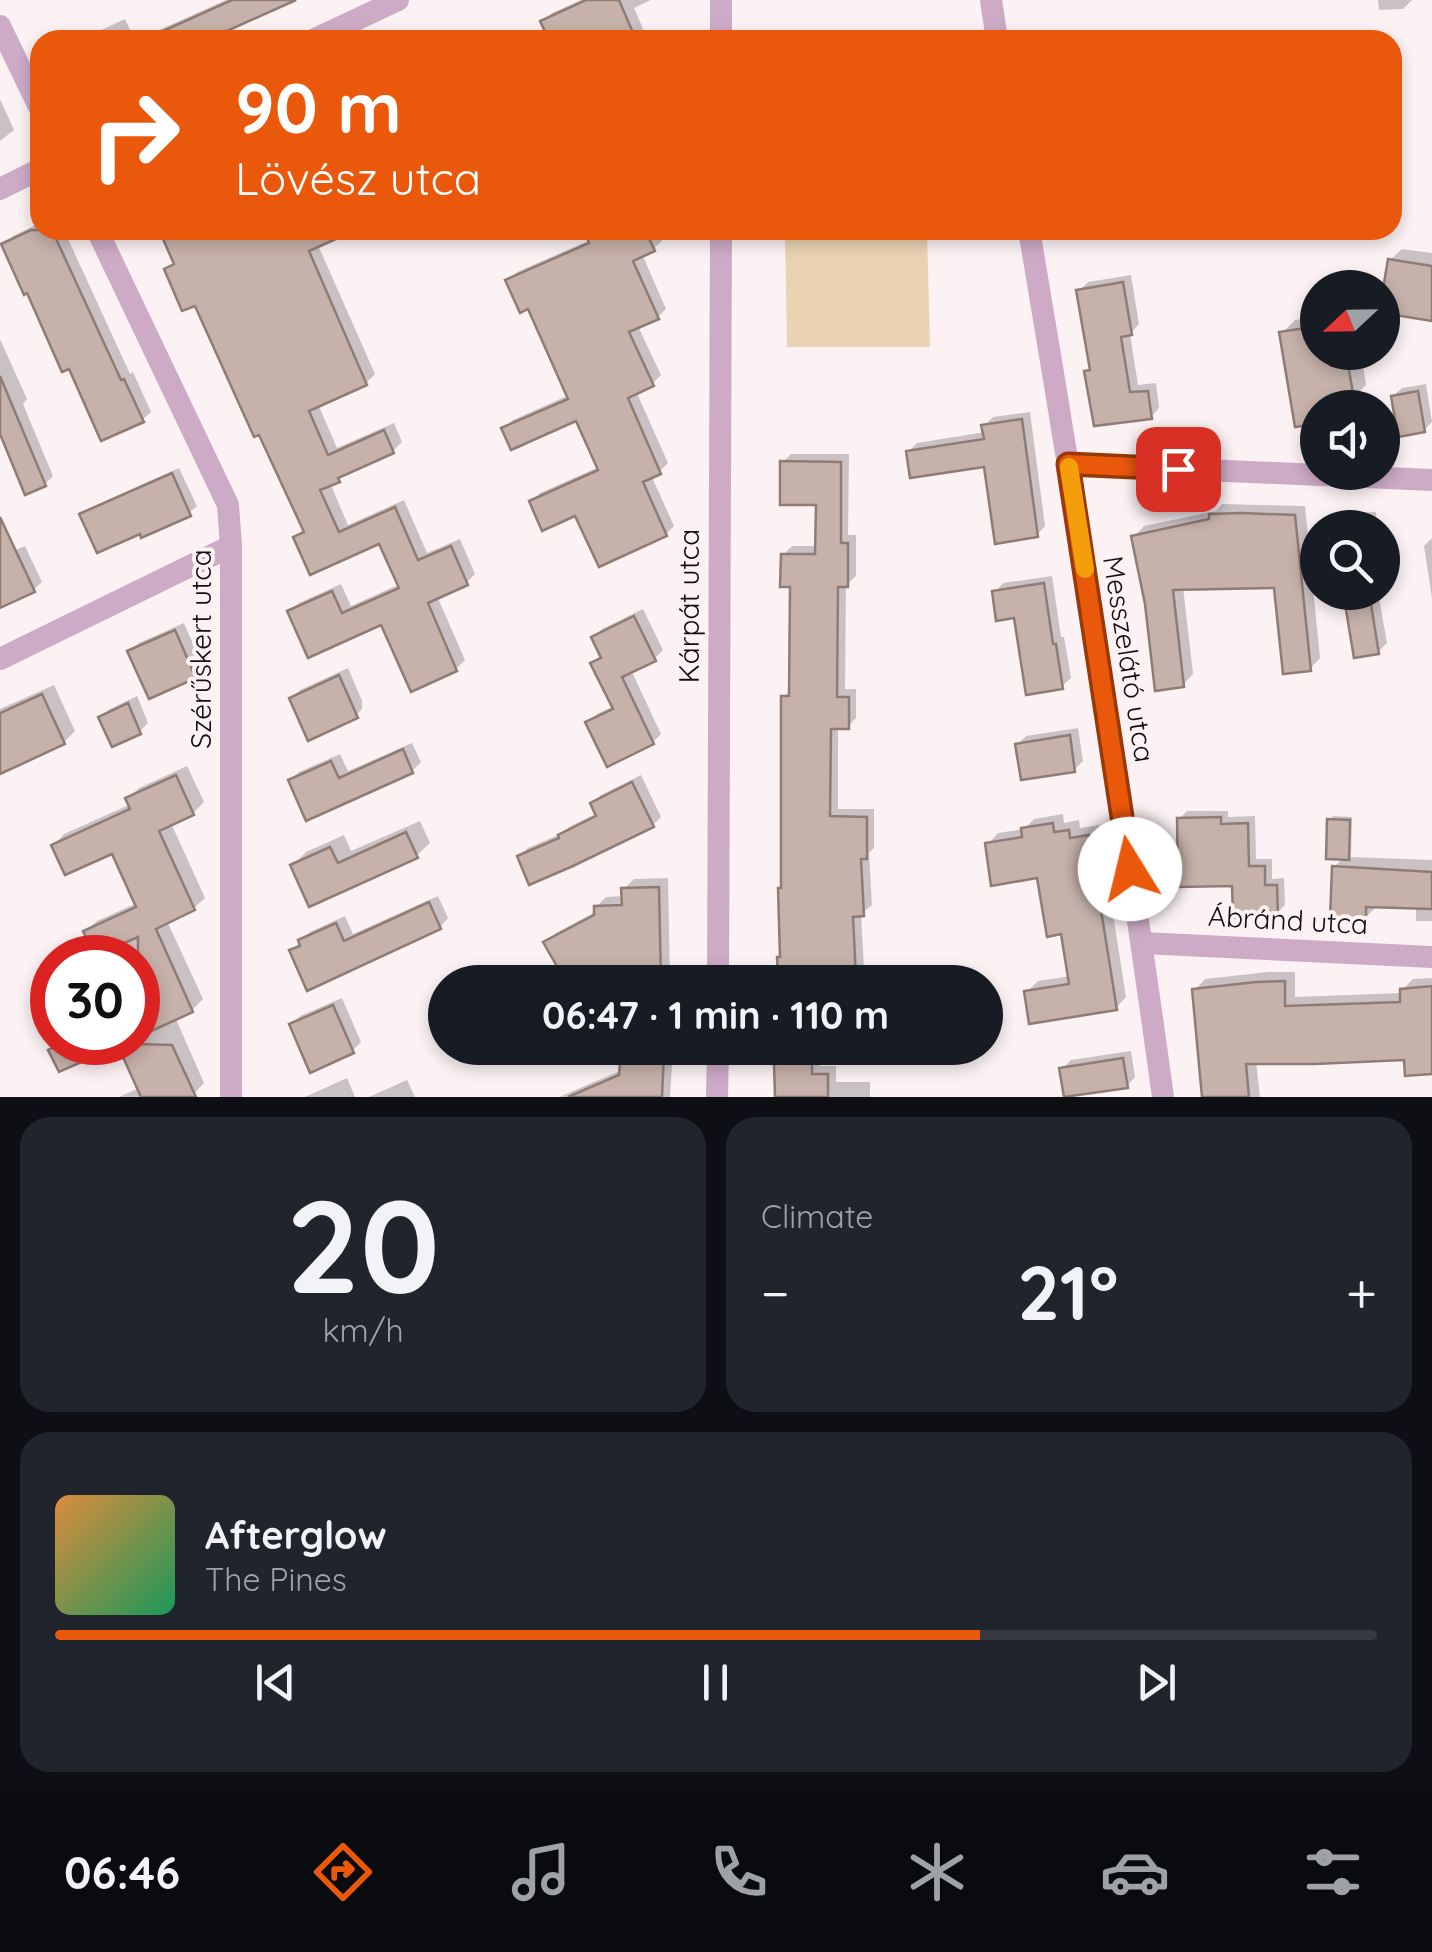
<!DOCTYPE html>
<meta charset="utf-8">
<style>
:root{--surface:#171b24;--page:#20242c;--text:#f1f3f6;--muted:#9ea1a6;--line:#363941;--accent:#ea580c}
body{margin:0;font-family:Quicksand,sans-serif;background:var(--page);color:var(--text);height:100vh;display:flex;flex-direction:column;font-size:38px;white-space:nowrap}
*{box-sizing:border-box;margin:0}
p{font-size:32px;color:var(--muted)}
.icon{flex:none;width:55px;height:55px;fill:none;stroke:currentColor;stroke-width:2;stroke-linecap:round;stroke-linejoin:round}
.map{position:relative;height:1097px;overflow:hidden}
.panel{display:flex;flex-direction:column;gap:20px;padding:20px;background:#0d0f14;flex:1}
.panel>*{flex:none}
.top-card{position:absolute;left:30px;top:30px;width:1372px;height:210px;border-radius:30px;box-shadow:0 5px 15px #0003;background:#ea580c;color:#fff;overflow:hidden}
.needle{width:65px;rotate:248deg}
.tools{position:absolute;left:1300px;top:270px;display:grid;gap:20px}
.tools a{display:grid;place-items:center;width:100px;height:100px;border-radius:50%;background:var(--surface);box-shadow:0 5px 15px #0003;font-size:50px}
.speed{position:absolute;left:30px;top:935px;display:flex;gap:20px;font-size:50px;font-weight:700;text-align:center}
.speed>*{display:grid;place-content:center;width:130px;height:130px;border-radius:50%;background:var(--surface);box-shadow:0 5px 15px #0003;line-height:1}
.speed .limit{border:15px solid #d22;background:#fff;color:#111}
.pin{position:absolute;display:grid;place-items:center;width:85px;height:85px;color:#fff;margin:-42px;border-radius:20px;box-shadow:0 5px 15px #0006}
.me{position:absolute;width:110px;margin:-55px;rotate:351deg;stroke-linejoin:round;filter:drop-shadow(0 0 8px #0008)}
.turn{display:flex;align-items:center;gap:35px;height:210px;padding:0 40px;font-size:45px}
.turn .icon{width:130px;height:130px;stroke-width:2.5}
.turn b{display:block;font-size:70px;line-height:85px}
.big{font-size:75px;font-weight:700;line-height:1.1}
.panel .card{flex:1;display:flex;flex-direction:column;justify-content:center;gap:15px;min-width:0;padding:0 35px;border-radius:30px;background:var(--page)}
.panel .dial{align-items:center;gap:0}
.dial b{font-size:130px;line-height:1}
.song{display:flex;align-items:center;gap:30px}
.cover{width:120px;height:120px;border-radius:15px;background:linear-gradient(135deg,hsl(30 70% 55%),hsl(150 70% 35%))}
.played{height:10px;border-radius:5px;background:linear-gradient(90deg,var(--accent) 70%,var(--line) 70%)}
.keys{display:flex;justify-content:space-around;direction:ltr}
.heat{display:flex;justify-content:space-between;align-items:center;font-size:55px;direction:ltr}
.panel .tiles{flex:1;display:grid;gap:20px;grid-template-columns:1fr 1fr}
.card:last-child{grid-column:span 2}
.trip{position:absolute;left:428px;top:965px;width:575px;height:100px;border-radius:50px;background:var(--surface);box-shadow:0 5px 15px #0003;font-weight:700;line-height:100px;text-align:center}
.menu{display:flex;height:160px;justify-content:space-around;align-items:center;background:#090b0e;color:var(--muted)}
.menu .icon{width:70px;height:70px}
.menu .selected{color:var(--accent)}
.menu b{font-size:45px;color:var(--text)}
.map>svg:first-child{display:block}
.green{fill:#ead3b3}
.shadow{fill:#0003}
.building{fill:#c7b2ab;stroke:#8f7c75;stroke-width:2.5}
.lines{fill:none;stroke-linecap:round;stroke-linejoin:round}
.street{stroke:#cdaac6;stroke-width:22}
.route-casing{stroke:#983908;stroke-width:25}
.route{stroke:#ea580c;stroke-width:18}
.slow{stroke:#f59e0b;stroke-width:18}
.labels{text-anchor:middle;stroke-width:8;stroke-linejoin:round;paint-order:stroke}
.street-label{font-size:28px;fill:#150d0f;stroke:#fcf2f4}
</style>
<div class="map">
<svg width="1432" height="1097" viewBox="0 0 1432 1097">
<rect width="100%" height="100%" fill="#fcf2f4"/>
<path class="green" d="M785,230H927L930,347H787Z"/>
<g class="shadow">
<path d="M226,0H283L200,40H137Z"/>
<path d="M581,0H651L634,8L648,40H551L543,22L552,13Z"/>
<path d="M1378,0H1412L1403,9L1379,10Z"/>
<path d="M125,19L135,40H81L82,39Z"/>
<path d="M0,99L14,130L0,141Z"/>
<path d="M40,223V230H64L130,374L133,372L151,412L142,420L70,366L4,244L13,236Z"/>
<path d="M162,230H325L318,245L375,374L366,383L318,404L337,448L394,423L402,442L393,451L347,471L338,480L330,483L348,525L404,500L427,553L460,539L475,574L466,583L437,596L465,660L456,669L382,622L290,612L299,603L341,584L351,606L400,584L381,541L296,537L305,528L196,302L167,270L176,261Z"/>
<path d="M586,230H657L662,241L653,249L642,254L666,309L658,317L638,326L661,375L652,384L636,391L668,463L659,472L651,475L674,526L666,534L532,502L540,493L599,467L577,418L504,429L513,420L569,395L529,306L508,281L517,272L590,240Z"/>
<path d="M1402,249L1432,253V318L1390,260Z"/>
<path d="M1131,275L1139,324L1130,334L1138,385L1156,383L1159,408L1151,417L1087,372L1092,366L1079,291L1088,282Z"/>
<path d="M1318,316V352H1343V354L1361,352L1366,385L1353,398L1344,400L1343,408H1318L1282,333L1295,320Z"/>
<path d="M0,339L27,399L23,404L53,476L45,484L0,428Z"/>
<path d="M1426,384L1432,422L1424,430L1393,396L1402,388Z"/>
<path d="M1030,412L1045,526L1037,535L986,464L908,452L917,443L985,432L984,426L993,417Z"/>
<path d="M791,454H849L848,535H856V576L846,585L845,689H856V718L848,726H838V809H874V848L869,853L872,905L861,914L864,967L855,975L783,955L784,697L791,690L792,585L783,555L792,546H818L819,502L783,462Z"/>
<path d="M179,468L197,506L189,513L82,515L90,508Z"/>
<path d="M1222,504L1305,506L1320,658L1310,669L1277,586L1183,587L1193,674L1183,685L1148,604L1134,537L1144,526L1216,511Z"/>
<path d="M1376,512L1377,528H1335L1334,522L1342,514Z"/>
<path d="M1432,538V598L1424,546Z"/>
<path d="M25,546L42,582L33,590L0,606V557Z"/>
<path d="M1052,576L1061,637H1064L1071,678L1062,686L1016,615L995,592L1003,583Z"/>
<path d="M1346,592H1378L1387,643L1378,652Z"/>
<path d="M643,609L663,650L654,659L631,670L661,734L653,742L588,723L597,714L614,706L593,663L602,654L594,637L602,629Z"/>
<path d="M184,623L203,667L195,676L130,652L139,643Z"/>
<path d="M348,668L362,701V709L353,718L292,698L300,690Z"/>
<path d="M54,685L75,731L64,742L0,771V709Z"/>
<path d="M137,696L148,723L140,731L101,717L110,709Z"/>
<path d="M1078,728L1083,761L1074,770L1018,744L1026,736Z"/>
<path d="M412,743L421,762L412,771L307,818L291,781L299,772L340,754L348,771Z"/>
<path d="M187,766L204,802L193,813L171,823L205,898L194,908L167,921L203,999L192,1010L175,1017L204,1083L194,1094L186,1097H119L139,1088L119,1043L60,1069L51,1050L59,1042H138V958H116L111,946L86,931L97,921L137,903L113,850L54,845L64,834L131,804L128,798L139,788Z"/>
<path d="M641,775L661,817L653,825L520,856L528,848L563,833L569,827L597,813L593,804L601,795Z"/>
<path d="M1187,811H1228V817L1255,816L1256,859H1272V879L1284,878L1285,905L1277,913L1234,883L1179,819Z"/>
<path d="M1063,814L1064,823L1079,820L1080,828L1099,825L1126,997L1116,1008L1027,992L1038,981L1071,976L1063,931L1040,875L988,844L998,833L1024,829L1034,819Z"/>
<path d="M1333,816L1352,817L1351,857L1432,860V921H1416V906L1376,907L1365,918L1334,867L1344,857L1329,820Z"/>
<path d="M420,821L430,843L416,856L310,904L293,865L306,852L344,835L351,851Z"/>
<path d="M668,878L670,982H568L546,943L556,933L597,911L596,907L606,897L624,896V889L634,879Z"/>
<path d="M438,896L448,918L440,927L292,951L310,932L345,916L353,934Z"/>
<path d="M1268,972H1295V997L1402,993V990L1413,979L1432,978V1071L1406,1057L1256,1061L1260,1097H1205L1195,990L1205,979Z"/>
<path d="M342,998L361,1042L352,1051L292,1025L300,1016Z"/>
<path d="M624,1048H673L670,1097H559L622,1070Z"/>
<path d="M1131,1051L1135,1077L1127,1086L1062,1069L1071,1060Z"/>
<path d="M785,1056H820V1066H836V1082H870V1097H778L777,1065Z"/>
<path d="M347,1078L355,1097H305Z"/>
<path d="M407,1080L415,1097H369Z"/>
</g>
<g class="building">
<path d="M232,0H296L207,40H143Z"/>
<path d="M586,0H619L636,40H549L540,21Z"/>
<path d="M31,230H52L121,380L124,379L144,422L101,441L69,369L62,372L27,293L24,295L1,244Z"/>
<path d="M159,230H356L309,251L367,385L309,411L328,455L384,430L394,453L338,478L340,482L320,490L339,532L395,507L418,560L451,546L468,585L428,603L457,671L411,692L381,625L308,658L287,611L332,591L342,613L399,588L379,544L310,575L293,537L304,532L259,435L254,437L195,306L182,311L164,269L174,264Z"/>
<path d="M584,230H645L655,251L633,261L659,319L629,332L654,386L628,398L661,474L643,482L667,536L599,567L575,516L542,531L529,501L598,470L576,421L511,450L501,428L568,399L528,309L520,313L505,280L589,243Z"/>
<path d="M1388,259L1432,266V321L1382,313V295Z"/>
<path d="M1123,282L1132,335L1121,337L1130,392L1148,391L1152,419L1094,426L1084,371L1090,370L1076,290Z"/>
<path d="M1318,326V352H1328L1331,366L1348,364L1354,400L1330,404L1331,408H1318V424L1295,427L1279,332Z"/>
<path d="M0,376L46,486L25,495L0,434Z"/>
<path d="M1418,391L1425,432L1398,437L1391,396Z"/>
<path d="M1022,419L1038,537L995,544L984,467L910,478L906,451L984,439L981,425Z"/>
<path d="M780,461L841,462V543H848V587H838L837,697H849V729H831L830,816L867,817V859H861L864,916L853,917L856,978L778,982L777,957H780L778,888H781V696H789L790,587H780L781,554H815L816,505H780Z"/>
<path d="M172,473L191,516L141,538L140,534L97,553L79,514Z"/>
<path d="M1242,513L1295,515L1311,671L1283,674L1274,588L1173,590L1184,687L1155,691L1145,604L1131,536L1209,519V514Z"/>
<path d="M0,517L35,592L0,608Z"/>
<path d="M1044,583L1053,644H1056L1063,689L1026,695L1014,618L996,621L992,591Z"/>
<path d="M1343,592H1369L1379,654L1354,658Z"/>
<path d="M634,616L656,661L622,677L654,744L607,767L585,722L613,709L590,663L601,658L591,637Z"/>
<path d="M175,630L196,678L149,699L127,651Z"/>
<path d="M339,675L358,718L308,741L289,698Z"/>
<path d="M42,694L65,744L0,774V713Z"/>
<path d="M128,703L141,734L112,747L98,717Z"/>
<path d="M1070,735L1075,772L1021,780L1015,744Z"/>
<path d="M403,749L413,773L306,821L288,780L331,761L339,778Z"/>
<path d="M176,775L194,815L159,831L195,910L156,929L193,1012L138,1037V937L95,956L83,931L136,907L112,854L65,875L51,845L130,809L125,798Z"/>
<path d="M632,782L654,827L573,866L529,885L517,856L559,838L558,835L596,816L590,803Z"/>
<path d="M1221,817V824L1248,823L1249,866H1265V885H1277L1278,916L1233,918L1232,886L1178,887L1177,818Z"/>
<path d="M1327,819L1350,820L1349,860L1326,859Z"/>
<path d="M1053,823L1054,832L1069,830L1070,838L1089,835L1117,1010L1029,1024L1024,991L1069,984L1061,934L1047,937L1037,878L991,886L985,843L1022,837L1021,828Z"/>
<path d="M406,832L418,858L309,907L290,865L330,847L338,863Z"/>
<path d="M1332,866L1432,872V909L1366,907V921L1330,920Z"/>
<path d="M659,887L661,982H566L543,942L594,915V906L622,905L621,888Z"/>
<path d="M429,902L441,929L307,991L289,950L300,946L298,940L336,923L344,941Z"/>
<path d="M1285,981V1006L1400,1002V989L1432,986V1074L1405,1076L1404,1060L1315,1064H1246L1249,1097H1202L1192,989L1256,982Z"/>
<path d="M333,1005L354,1053L310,1073L289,1024Z"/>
<path d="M64,1042L172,1045L196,1097H141L118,1046L59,1072L48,1050Z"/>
<path d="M621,1050L664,1053L662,1097H568L619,1075Z"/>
<path d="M1123,1058L1128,1088L1064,1097L1059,1068Z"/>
<path d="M812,1063V1074H828V1097H775L774,1064Z"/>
</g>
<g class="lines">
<g class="street">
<path d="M991,0L997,40"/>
<path d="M0,26L40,109"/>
<path d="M313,40L398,0"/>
<path d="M721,40V0"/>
<path d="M0,189L40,169"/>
<path d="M97,230L228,505L231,546V1097"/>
<path d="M1029,230C1078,518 1123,807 1163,1097"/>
<path d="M1069,464L1432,480"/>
<path d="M0,659L231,546"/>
<path d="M1142,943L1432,957"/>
<path d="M718,982L721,230"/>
<path d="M717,1097L718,1048"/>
</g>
</g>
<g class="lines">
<defs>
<path id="route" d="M1130,869L1068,464L1178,469"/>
</defs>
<use href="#route" class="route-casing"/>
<use href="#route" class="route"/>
<path class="slow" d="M1069,467L1085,569"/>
</g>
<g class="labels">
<g class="street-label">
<text transform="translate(689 606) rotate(-90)" y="10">Kárpát utca</text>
<text transform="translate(201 649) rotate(-90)" y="10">Szérűskert utca</text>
<text transform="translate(1129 659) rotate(81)" y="10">Messzelátó utca</text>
<text transform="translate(1288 920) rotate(3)" y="10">Ábránd utca</text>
</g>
</g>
</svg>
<div class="tools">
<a><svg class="needle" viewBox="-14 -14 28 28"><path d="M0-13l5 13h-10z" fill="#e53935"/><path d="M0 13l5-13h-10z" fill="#9ea1a6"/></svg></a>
<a><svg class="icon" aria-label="sound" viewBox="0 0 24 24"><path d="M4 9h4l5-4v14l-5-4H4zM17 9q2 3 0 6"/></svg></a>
<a><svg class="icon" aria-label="search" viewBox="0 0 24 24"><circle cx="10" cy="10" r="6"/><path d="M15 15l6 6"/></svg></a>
</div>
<div class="speed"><div class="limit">30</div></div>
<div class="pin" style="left:1178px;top:469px;background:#d93025"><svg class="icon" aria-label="arrive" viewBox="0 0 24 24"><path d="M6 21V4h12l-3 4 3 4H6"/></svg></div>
<svg class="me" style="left:1130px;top:869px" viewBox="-20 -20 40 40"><circle r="19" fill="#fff"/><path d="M0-13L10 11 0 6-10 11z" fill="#ea580c"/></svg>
<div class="trip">06:47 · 1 min · 110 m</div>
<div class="top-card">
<div class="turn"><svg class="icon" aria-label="right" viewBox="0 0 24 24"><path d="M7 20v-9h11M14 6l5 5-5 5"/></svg><div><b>90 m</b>Lövész utca</div></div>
</div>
</div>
<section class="panel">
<div class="tiles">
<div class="card dial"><b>20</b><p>km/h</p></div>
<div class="card"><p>Climate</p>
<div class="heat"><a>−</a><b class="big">21°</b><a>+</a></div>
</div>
<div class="card">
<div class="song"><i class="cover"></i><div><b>Afterglow</b><p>The Pines</p></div></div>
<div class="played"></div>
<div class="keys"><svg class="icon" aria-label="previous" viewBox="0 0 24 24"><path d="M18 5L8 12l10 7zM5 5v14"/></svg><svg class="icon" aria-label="pause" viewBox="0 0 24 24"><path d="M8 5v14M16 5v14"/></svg><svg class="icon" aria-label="next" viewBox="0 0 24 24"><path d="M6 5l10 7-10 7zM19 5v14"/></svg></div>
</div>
</div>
</section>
<nav class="menu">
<b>06:46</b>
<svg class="icon selected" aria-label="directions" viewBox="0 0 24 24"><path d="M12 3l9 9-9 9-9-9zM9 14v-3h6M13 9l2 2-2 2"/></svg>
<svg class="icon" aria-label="music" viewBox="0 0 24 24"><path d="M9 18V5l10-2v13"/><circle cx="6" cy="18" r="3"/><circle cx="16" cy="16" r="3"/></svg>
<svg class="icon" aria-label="phone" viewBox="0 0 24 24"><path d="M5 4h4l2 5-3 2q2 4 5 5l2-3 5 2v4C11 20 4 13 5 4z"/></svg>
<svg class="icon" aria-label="climate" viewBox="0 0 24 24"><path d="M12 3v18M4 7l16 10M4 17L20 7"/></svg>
<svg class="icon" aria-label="car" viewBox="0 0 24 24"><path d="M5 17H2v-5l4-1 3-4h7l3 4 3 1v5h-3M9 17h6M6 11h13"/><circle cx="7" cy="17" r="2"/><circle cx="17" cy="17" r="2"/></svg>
<svg class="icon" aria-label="filters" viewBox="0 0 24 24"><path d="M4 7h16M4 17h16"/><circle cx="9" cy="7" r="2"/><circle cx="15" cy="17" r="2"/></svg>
</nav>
